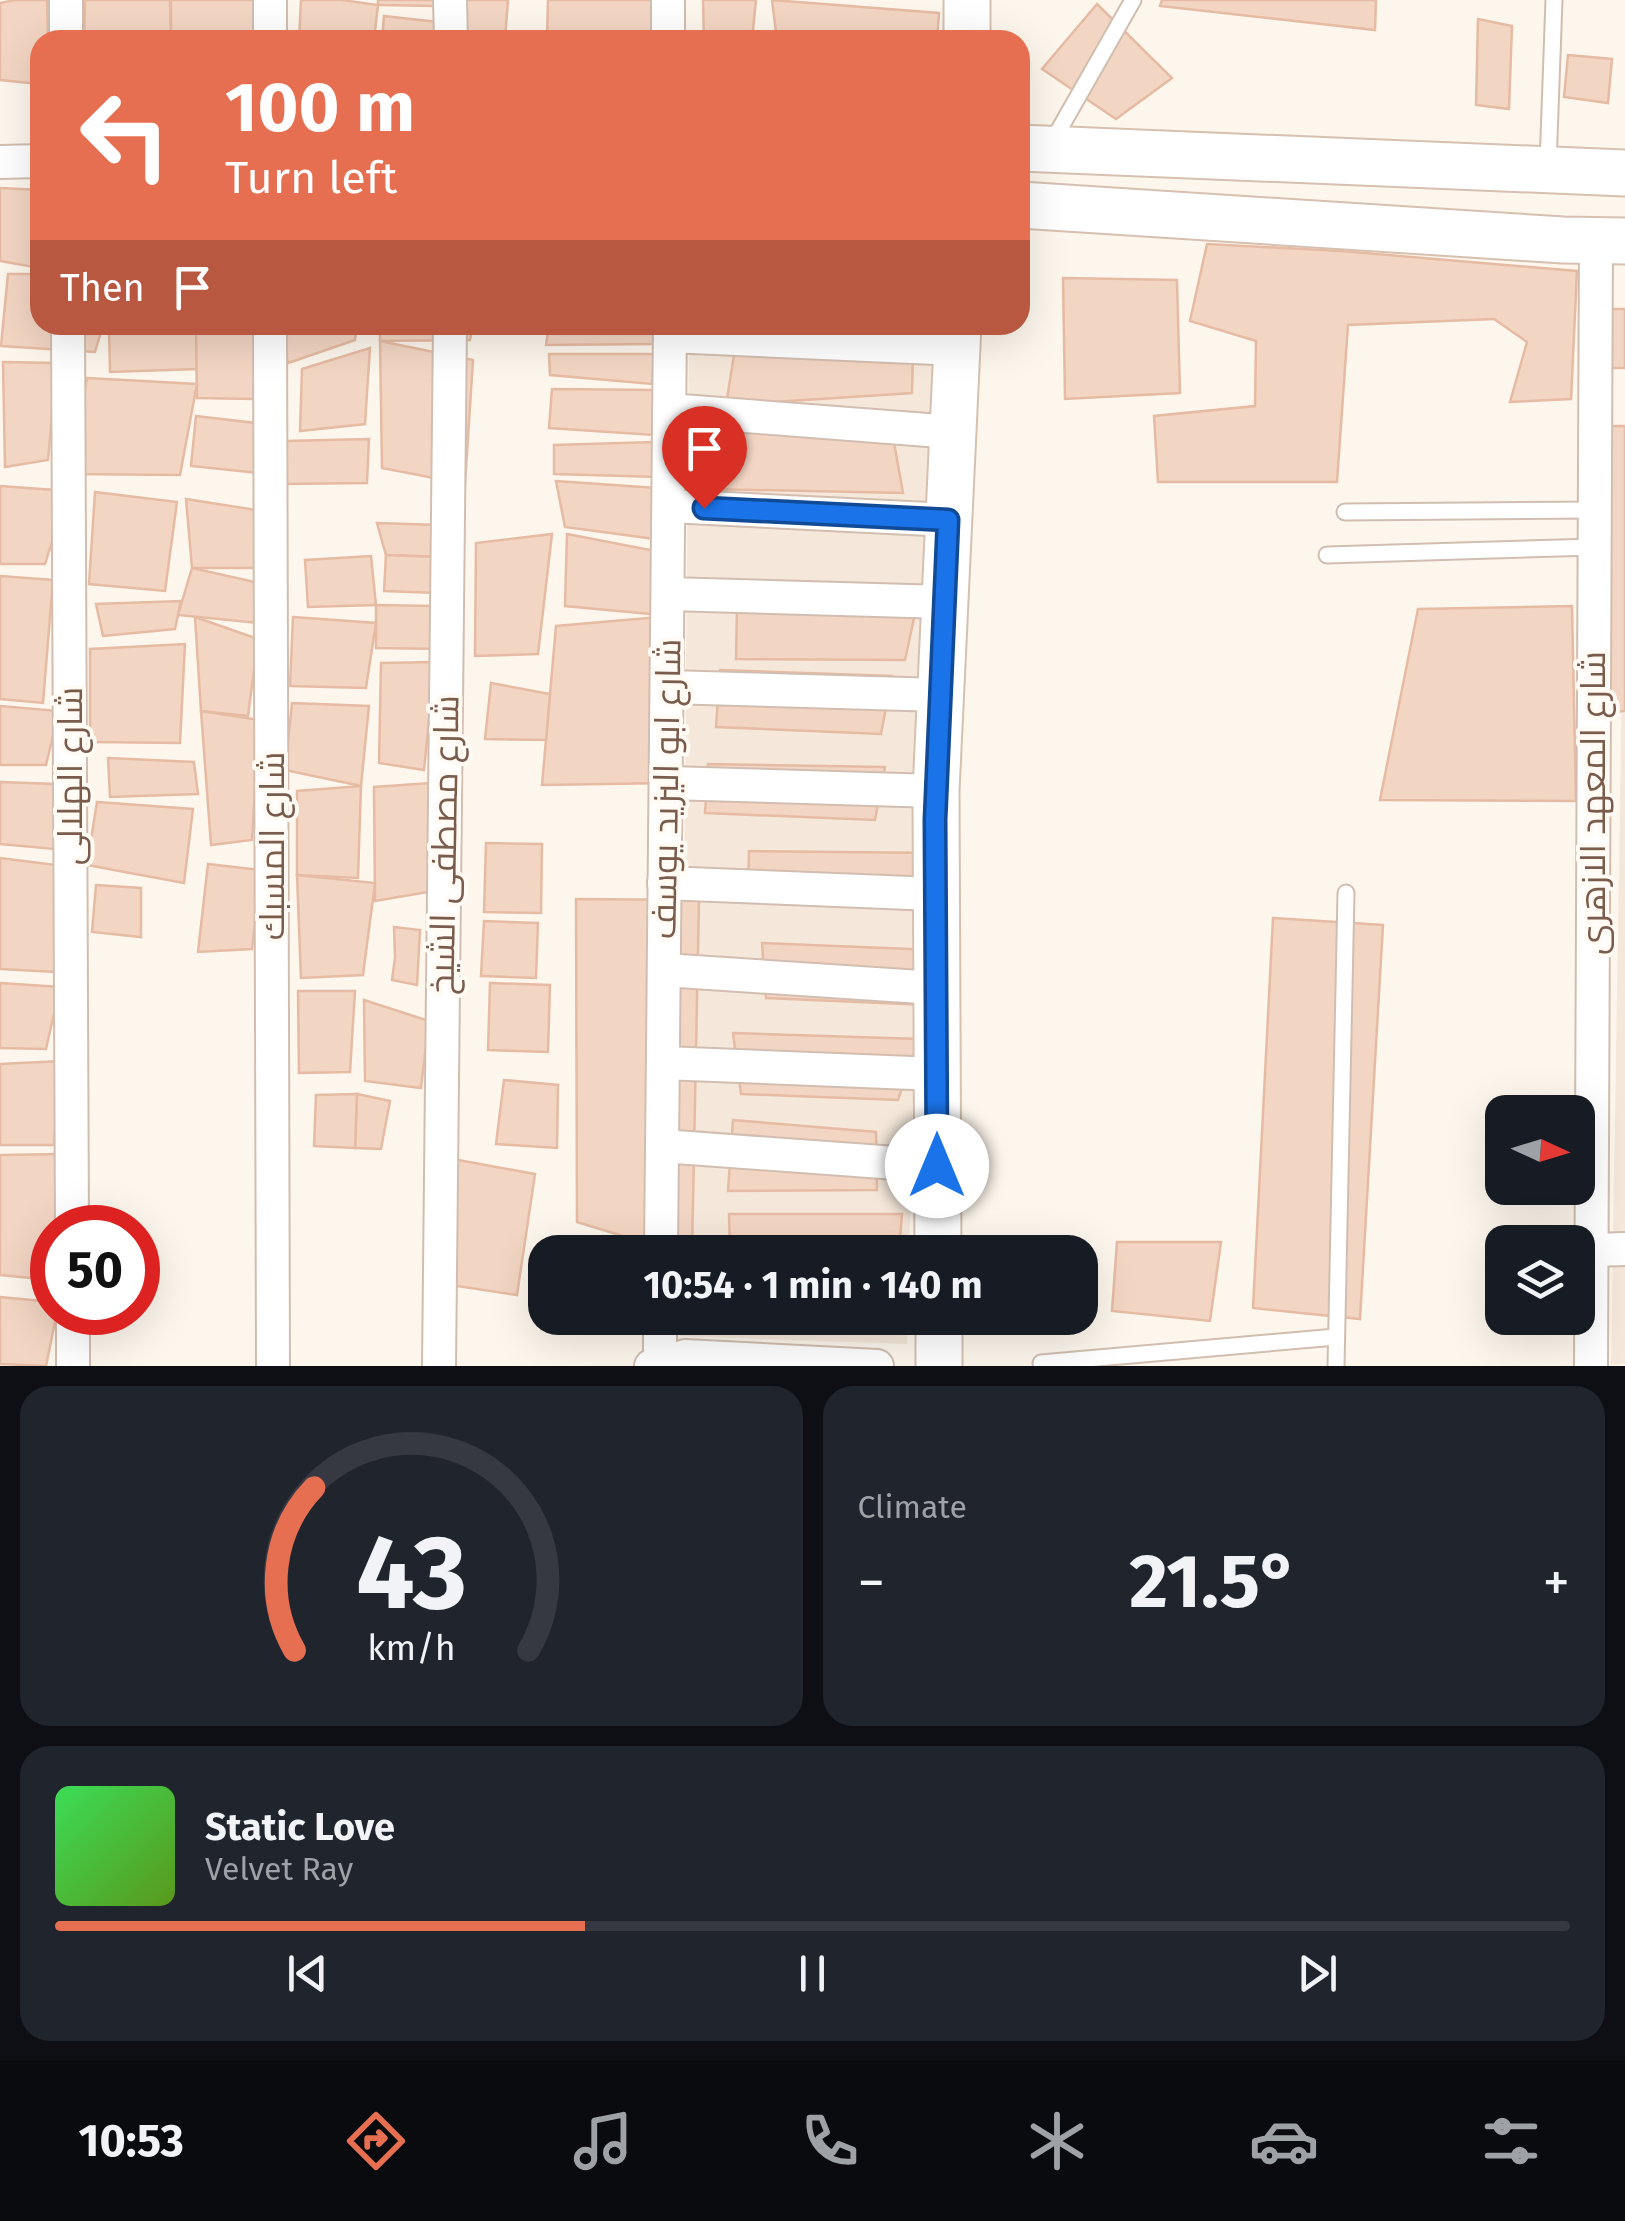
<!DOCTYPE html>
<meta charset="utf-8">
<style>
:root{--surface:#171b24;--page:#20242c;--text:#f1f3f6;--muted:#9ea1a6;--line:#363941;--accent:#e76f51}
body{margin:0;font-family:"Fira Sans",Cairo,sans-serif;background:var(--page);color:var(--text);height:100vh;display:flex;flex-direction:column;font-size:38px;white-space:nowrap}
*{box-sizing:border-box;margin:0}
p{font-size:32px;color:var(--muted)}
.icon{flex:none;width:55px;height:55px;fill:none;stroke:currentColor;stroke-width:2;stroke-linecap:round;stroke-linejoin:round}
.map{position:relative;height:1366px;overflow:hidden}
.panel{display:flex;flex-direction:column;gap:20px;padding:20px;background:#0d0f14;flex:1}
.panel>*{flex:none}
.top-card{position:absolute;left:30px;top:30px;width:1000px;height:305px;border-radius:30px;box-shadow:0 10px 40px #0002;background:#e76f51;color:#fff;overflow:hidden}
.needle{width:65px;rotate:94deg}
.tools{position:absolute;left:1485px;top:1095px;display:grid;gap:20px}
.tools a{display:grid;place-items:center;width:110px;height:110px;border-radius:20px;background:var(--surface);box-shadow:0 10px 40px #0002;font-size:50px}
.speed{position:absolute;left:30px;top:1205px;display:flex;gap:20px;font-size:50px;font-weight:700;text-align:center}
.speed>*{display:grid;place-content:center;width:130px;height:130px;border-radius:50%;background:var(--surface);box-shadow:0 10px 40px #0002;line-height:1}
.speed .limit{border:15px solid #d22;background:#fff;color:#111}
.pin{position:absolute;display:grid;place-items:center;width:85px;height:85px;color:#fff;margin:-102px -42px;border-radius:50% 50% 50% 0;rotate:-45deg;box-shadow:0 0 10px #0007}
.pin .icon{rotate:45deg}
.me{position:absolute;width:110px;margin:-55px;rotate:0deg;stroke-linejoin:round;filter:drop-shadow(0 0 8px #0008)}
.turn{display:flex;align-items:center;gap:35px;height:210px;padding:0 30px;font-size:45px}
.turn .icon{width:130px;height:130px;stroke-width:2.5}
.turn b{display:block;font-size:70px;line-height:85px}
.then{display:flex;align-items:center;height:95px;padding:0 30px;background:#0003;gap:20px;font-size:38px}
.big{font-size:75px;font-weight:700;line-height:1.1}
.panel .tile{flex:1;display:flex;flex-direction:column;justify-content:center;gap:15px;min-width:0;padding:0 35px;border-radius:30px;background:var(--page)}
.panel .dial{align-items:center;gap:0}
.dial svg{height:260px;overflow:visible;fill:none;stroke:var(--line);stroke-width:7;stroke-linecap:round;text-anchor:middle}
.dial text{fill:var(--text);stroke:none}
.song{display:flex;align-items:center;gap:30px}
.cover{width:120px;height:120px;border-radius:15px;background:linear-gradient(135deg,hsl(130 70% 55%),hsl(90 70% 35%))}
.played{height:10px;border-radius:5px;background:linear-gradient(90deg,var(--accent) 35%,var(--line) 35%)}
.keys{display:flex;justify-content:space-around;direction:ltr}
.heat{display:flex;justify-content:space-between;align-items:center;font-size:55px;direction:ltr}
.panel .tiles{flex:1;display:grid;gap:20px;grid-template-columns:1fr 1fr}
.tile:last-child{grid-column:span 2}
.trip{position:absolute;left:528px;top:1235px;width:570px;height:100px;border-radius:30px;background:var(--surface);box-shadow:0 10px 40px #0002;font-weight:700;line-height:100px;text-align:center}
.tabs{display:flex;height:160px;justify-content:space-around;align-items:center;background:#090b0e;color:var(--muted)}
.tabs .icon{width:70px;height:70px}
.tabs .selected{color:var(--accent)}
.tabs b{font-size:45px;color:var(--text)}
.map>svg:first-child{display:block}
.residential{fill:#f5e8da}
.building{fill:#f3d5c3;stroke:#e6bba3;stroke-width:2.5}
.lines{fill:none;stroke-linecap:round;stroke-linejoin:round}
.lane-casing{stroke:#d1beb0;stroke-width:19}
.street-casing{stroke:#d1beb0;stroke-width:36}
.secondary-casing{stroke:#d6c0b0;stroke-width:49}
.lane{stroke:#fff;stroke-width:15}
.street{stroke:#fff;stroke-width:32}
.secondary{stroke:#fff;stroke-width:45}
.route-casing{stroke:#114b97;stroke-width:25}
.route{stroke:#1a73e8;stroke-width:18}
.labels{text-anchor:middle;stroke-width:8;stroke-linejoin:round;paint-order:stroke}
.street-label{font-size:35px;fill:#7a5c4d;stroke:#fffaf3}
</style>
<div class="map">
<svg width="1625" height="1366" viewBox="0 0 1625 1366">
<rect width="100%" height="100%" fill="#fdf6ec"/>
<g class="residential">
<path d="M689,325H933L909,1252H681Z"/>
<path d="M1625,493V1364L1611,1365Z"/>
<path d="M680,1318H907V1344L680,1336Z"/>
</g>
<g class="building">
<path d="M15,0H47L48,40H40V84L0,80V3Z"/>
<path d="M85,0H170L171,40H84Z"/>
<path d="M171,0H255L257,33L171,35Z"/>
<path d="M301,0H341L378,5L374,40H299Z"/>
<path d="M378,0H434V6L378,5Z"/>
<path d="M451,0H508L505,40H455Z"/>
<path d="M548,0H659V36L547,40Z"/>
<path d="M703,0H756L752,40H704Z"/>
<path d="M772,0L939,13L937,40H777Z"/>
<path d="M1162,0H1376L1375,30L1160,6Z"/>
<path d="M1097,4L1172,78L1116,119L1042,69Z"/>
<path d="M384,16L437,22L439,40H382Z"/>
<path d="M1478,19L1512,26L1509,109L1476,105Z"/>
<path d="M257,33L256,40H185V35Z"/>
<path d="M1568,55L1612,59L1608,103L1564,97Z"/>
<path d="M0,188L40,190V268L0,261Z"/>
<path d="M1207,244L1341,251L1577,271L1571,399L1510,402L1527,342L1494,319L1348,325L1337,482H1158L1154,416L1255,406L1256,341L1190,321Z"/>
<path d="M8,274H40V325H103L95,352L1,346Z"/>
<path d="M1063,278L1177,280L1180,393L1065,399Z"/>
<path d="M1609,309H1625V368H1611Z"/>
<path d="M196,325L197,369L110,372L109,327Z"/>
<path d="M196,325H258L253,399L197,398Z"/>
<path d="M279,325H357L355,340L288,363Z"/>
<path d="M380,325H473L470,340L380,341Z"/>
<path d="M549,325H657L655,344L546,345Z"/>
<path d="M380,341L473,360L465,484L382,468Z"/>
<path d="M370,348L365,424L300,431L302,369Z"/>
<path d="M735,349L913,351L912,393L726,405Z"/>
<path d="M549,354H654L652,384L550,375Z"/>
<path d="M3,362L57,363L48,460L5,467Z"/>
<path d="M87,378L197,384L180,475L68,474Z"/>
<path d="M552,389L656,390L654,435L549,428Z"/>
<path d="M196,416L255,423L259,473L191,466Z"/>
<path d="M718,425L893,437L903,493L708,489Z"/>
<path d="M1609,426H1625V711L1602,713Z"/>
<path d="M369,439L367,483L285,484L286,441Z"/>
<path d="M655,442L658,477L554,474V445Z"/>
<path d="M556,481L656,488L655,539L565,527Z"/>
<path d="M0,486L68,491L45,564H0Z"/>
<path d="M95,492L177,502L165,591L89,584Z"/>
<path d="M186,499L256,510L260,568H192Z"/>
<path d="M377,523L439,525L438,557L386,555Z"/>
<path d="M552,534L538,654L475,656L476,543Z"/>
<path d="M567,534L676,555L671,616L565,606Z"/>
<path d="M386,555L438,557L437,593L384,591Z"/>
<path d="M371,556L376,605L308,607L305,560Z"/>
<path d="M192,568L255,582L259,623L178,615Z"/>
<path d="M0,576L53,580L43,703L0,699Z"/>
<path d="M181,601L175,629L103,636L96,604Z"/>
<path d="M376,605L433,606L446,649L376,648Z"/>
<path d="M1572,606L1576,801L1380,800L1418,609Z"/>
<path d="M737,607L916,609L905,660L736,659Z"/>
<path d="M671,616L668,783L542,785L556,626Z"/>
<path d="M195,617L258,639L248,716L201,711Z"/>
<path d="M293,617L376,623L366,688L290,686Z"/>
<path d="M185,644L180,743L90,742V649Z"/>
<path d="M435,662L424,770L379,763L381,663Z"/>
<path d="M720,670L892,676L881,734L716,727Z"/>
<path d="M491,683L550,694L546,740L485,739Z"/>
<path d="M292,703L369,706L361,786L285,770Z"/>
<path d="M0,706L59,711L46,765H0Z"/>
<path d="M201,711L259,720L252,840L211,845Z"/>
<path d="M108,758L194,762L198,794L110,797Z"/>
<path d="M708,764L885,767L875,820L705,813Z"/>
<path d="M0,782L55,784L54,849L0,844Z"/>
<path d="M445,782L434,891L375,901L374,787Z"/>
<path d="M361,786L358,878L297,875V791Z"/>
<path d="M97,802L193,809L184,883L87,865Z"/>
<path d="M486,843L542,844L541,913L484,912Z"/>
<path d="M749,851L940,853L931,912L748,895Z"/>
<path d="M0,858L56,865L55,972L0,969Z"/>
<path d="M208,864L261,870L252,949L198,952Z"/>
<path d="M297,875L375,883L363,975L301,978Z"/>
<path d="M96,885L141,888V937L92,932Z"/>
<path d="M576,899L699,900L692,1252H675L577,1222Z"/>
<path d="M1273,918L1383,925L1360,1319L1253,1308Z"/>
<path d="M484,921L538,923L536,978L481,976Z"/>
<path d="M394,927L420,930L417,985L392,980L395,958Z"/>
<path d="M762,943L934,950L927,1005L766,998Z"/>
<path d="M0,983L60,987L46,1049L0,1048Z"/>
<path d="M490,983L550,985L548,1052L488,1050Z"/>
<path d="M298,991H355L350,1072L299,1073Z"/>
<path d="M364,1000L429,1021L421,1088L365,1081Z"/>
<path d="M733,1033L919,1039L898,1100L741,1094Z"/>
<path d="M61,1061L54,1145H0V1064Z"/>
<path d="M504,1080L558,1085L557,1148L496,1144Z"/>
<path d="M357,1094L390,1101L381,1149L355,1148Z"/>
<path d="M357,1094L355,1148L314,1146L316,1095Z"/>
<path d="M733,1120L876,1132L877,1190L728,1191Z"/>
<path d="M60,1154L57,1228H52V1280L0,1275V1155Z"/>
<path d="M453,1159L535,1174L517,1295L450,1285Z"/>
<path d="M729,1214H902L899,1252H730Z"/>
<path d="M1117,1242H1221L1210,1321L1112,1311Z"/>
<path d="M0,1297L52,1302V1312H57L46,1366L0,1364Z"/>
</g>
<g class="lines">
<defs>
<g id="lane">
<path d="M1051,144L1133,0"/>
<path d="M1548,165L1554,0"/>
<path d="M1345,512L1595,510"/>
<path d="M1327,555L1595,547"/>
<path d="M1041,1363L1336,1337"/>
<path d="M1336,1366L1346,893"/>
</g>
<g id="street">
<path d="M66,0V40"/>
<path d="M270,0V40"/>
<path d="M450,0L451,40"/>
<path d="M668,0V40"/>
<path d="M0,162L40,161"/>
<path d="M68,325L72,1228"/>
<path d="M270,325L273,1366"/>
<path d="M670,336L957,349"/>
<path d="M669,410L953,432"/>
<path d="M669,506L949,520"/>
<path d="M669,594L945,602"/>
<path d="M668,687L940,695"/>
<path d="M668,783L936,791"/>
<path d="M664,883L935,894"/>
<path d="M664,970L936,988"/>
<path d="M663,1063L937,1074"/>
<path d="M662,1146L937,1166"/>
<path d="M1591,1250L1625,1249"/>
<path d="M661,1252L670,325"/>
<path d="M73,1312V1366"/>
<path d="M660,1361V1318"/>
<path d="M439,1366L450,325"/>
<path d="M651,1366L685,1356L877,1366"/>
<path d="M1591,1366L1596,240"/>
</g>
<g id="secondary">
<path d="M967,0V40"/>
<path d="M1020,148L1625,173"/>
<path d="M1020,205L1563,240L1625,241"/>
<path d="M938,1252L936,791L958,325"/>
<path d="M939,1318V1366"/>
</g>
</defs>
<use href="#lane" class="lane-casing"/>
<use href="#street" class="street-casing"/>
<use href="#secondary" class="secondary-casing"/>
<use href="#lane" class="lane"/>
<use href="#street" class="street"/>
<use href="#secondary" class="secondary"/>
</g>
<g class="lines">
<defs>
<path id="route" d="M704,508L948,520L935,820L937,1166"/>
</defs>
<use href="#route" class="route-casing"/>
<use href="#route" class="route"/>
</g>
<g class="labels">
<g class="street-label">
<text transform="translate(70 776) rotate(-90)" y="12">شارع الهلالى</text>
<text transform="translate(666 789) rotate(-89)" y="12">شارع ابو اليزيد يوسف</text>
<text transform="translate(1593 803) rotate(-90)" y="12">شارع المعهد الازهرى</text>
<text transform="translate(444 845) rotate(-89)" y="12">شارع مصطفى الشيخ</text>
<text transform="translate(272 846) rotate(-90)" y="12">شارع المسبك</text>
</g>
</g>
</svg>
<div class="tools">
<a><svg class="needle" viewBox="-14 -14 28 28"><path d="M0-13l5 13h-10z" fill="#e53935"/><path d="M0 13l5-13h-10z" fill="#9ea1a6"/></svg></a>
<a><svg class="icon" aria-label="layers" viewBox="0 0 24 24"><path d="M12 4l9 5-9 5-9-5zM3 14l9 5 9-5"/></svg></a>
</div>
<div class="speed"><div class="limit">50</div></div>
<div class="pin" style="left:704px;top:508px;background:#d93025"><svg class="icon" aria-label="arrive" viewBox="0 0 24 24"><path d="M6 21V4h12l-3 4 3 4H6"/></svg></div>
<svg class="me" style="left:937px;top:1166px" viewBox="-20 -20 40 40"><circle r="19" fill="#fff"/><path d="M0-13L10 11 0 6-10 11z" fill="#1a73e8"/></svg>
<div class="trip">10:54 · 1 min · 140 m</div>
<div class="top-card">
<div class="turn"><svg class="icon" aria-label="left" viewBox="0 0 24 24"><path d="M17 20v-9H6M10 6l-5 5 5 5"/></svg><div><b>100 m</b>Turn left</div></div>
<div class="then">Then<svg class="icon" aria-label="arrive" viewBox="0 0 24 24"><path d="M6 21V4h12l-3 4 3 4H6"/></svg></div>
</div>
</div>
<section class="panel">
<div class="tiles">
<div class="tile dial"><svg viewBox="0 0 100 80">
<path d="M14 69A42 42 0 1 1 86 69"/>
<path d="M14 69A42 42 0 0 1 20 19" stroke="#e76f51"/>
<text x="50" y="56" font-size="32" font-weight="700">43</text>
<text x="50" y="72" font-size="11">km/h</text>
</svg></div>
<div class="tile"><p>Climate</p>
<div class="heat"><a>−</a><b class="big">21.5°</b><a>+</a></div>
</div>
<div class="tile">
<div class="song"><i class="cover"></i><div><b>Static Love</b><p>Velvet Ray</p></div></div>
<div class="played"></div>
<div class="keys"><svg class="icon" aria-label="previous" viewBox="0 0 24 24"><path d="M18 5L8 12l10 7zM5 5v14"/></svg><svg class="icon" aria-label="pause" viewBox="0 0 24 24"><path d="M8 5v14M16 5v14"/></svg><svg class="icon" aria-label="next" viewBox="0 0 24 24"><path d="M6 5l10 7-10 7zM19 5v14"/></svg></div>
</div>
</div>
</section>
<nav class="tabs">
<b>10:53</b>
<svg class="icon selected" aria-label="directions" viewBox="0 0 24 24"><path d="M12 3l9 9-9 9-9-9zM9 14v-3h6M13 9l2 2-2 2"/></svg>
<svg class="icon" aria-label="music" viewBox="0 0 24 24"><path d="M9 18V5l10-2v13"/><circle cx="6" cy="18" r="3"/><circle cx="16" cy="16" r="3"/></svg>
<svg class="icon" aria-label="phone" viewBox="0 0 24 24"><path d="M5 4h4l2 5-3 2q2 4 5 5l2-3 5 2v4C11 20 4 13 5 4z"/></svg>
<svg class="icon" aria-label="climate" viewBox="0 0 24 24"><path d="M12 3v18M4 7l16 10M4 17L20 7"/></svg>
<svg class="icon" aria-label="car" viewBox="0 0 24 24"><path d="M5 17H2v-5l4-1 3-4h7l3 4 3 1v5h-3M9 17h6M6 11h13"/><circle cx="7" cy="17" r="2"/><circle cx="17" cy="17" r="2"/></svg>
<svg class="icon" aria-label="filters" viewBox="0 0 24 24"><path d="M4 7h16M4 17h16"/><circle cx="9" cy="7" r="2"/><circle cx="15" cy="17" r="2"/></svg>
</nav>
